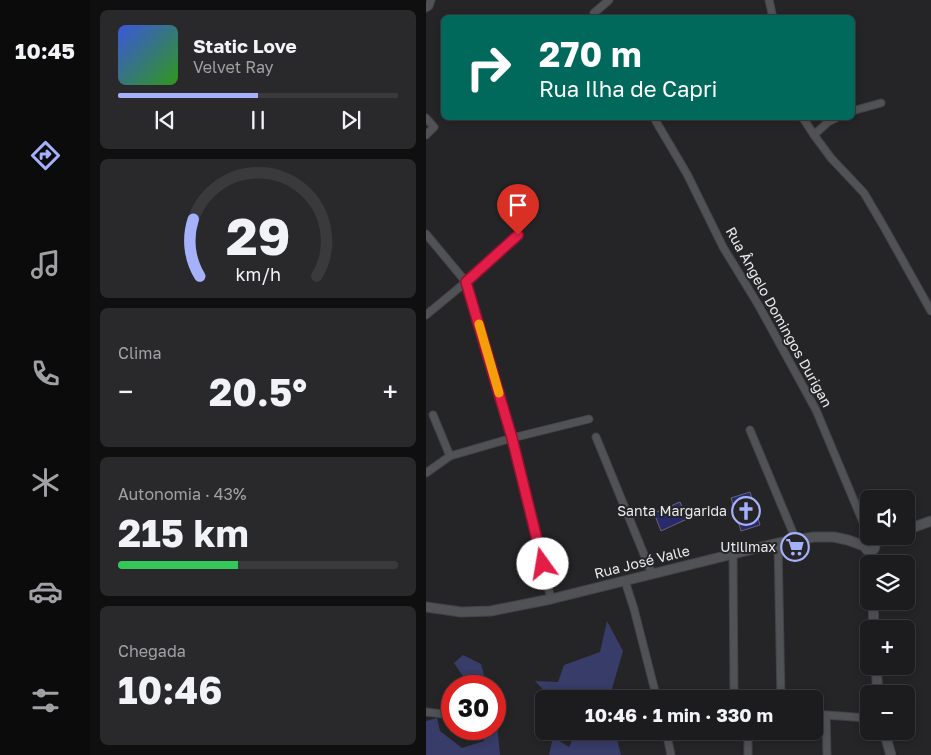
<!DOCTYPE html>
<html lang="pt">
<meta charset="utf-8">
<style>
:root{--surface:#1c1c1e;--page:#29292b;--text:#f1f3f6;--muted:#a0a1a4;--line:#3a3a3c;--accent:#a6b1fc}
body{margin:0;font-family:"Golos Text",sans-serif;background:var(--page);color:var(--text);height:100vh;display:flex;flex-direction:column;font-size:19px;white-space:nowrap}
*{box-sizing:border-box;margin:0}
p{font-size:16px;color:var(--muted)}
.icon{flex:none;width:28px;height:28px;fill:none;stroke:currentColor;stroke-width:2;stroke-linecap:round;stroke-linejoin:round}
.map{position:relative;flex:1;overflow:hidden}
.panel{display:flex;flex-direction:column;gap:10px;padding:10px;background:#0f0f10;width:336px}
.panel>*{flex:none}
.guide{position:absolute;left:15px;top:15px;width:414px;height:105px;border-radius:8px;box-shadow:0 2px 8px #0003,0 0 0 1px var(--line);background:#00695c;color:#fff;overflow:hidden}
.fabs{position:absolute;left:434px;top:490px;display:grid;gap:10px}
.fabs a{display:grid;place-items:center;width:55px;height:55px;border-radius:8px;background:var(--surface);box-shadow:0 2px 8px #0003,0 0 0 1px var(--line);font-size:25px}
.speed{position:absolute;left:15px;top:675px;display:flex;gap:10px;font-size:25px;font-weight:700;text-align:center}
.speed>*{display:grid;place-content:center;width:65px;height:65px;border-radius:50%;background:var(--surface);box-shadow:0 2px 8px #0003,0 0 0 1px var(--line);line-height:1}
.speed .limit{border:8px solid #d22;background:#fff;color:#111}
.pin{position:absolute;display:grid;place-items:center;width:42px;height:42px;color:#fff;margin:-51px -21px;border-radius:50% 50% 50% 0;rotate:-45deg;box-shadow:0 0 5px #0007}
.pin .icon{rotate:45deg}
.me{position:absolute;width:55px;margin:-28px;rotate:347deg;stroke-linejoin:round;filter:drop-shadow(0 0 4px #0008)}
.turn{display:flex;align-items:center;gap:18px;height:105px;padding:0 15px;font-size:22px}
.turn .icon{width:65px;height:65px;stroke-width:2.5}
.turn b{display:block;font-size:35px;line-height:42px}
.big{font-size:38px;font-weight:700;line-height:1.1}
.panel .widget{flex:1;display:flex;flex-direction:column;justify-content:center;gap:8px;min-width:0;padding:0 18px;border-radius:8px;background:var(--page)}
.panel .dial{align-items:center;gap:0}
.dial svg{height:130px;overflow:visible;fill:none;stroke:var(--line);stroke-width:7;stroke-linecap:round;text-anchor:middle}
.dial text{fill:var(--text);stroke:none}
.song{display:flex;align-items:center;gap:15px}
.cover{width:60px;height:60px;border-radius:8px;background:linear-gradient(135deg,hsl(230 70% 55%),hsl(110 70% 35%))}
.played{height:5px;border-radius:2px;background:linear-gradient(90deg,var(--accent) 50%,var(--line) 50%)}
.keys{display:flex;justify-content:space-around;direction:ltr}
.heat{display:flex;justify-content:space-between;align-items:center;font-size:28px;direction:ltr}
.charge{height:8px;border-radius:4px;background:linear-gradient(90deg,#34c759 43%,var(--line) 0)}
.trip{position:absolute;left:109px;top:690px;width:288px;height:50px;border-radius:8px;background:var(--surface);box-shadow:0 2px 8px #0003,0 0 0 1px var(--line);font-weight:700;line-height:50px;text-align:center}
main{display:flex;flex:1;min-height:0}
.dock{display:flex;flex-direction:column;width:90px;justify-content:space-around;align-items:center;background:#0b0b0c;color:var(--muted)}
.dock .icon{width:35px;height:35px}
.dock .selected{color:var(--accent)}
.dock b{font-size:22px;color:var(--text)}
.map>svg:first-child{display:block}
.green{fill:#373c68}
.building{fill:#292a6e;stroke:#666669}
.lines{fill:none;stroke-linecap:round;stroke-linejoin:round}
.minor-casing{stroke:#434346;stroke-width:9}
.tertiary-casing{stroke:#434346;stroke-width:11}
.minor{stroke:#515255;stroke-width:7}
.tertiary{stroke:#515255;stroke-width:9}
.route-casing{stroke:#92132f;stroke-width:12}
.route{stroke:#e11d48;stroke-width:9}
.slow{stroke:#f59e0b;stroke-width:9}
.labels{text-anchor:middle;stroke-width:4;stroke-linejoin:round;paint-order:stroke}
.street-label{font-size:14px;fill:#eaeaec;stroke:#252528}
.poi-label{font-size:14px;fill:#eaeaec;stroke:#252528;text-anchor:end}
</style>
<main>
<nav class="dock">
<b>10:45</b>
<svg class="icon selected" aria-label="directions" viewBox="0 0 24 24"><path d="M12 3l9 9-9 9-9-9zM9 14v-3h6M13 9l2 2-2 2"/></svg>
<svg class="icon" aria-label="music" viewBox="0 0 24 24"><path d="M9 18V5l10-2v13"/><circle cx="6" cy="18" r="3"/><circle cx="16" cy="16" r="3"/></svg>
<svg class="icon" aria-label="phone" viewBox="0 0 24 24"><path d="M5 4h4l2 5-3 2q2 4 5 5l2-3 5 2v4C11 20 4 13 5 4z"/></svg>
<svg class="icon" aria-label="climate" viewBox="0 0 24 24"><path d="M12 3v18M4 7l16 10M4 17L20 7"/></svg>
<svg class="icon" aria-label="car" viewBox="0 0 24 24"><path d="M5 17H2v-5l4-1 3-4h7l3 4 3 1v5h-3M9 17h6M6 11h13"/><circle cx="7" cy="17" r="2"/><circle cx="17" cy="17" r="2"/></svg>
<svg class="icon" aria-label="filters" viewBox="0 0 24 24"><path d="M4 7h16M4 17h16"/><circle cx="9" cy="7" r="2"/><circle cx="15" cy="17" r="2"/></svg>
</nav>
<section class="panel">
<div class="widget">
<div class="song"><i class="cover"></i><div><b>Static Love</b><p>Velvet Ray</p></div></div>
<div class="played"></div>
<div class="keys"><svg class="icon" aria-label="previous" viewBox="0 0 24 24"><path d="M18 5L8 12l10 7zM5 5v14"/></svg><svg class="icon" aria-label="pause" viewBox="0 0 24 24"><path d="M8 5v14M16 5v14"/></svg><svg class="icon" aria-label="next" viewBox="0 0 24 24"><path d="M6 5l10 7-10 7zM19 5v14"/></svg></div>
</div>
<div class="widget dial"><svg viewBox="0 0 100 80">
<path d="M14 69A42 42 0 1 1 86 69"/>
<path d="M14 69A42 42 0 0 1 10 34" stroke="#a6b1fc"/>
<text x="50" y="56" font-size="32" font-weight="700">29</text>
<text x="50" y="72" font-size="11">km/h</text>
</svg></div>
<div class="widget"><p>Clima</p>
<div class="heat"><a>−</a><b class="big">20.5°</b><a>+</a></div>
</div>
<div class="widget"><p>Autonomia · 43%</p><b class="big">215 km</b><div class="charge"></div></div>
<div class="widget"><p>Chegada</p><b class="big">10:46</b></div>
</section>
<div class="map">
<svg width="505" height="755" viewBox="0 0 505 755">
<rect width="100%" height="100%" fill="#252528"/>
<g class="green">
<path d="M181,621L197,651L183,699H126L109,681L132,682L138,665L174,652Z"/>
<path d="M37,655L55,664L61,686H42L41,682L28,663Z"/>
<path d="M69,715L71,725L74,755H0V721L11,718L14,731L36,748L58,741L54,729H69Z"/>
<path d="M151,731H189L195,755H123L127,737L143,747Z"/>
</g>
<g class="building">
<path d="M324,492L334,525L315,531L305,498Z"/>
<path d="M254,502L261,519L235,531L228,513Z"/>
</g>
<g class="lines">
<defs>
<g id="minor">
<path d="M343,0L347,18"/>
<path d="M0,8L3,6L5,0"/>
<path d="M171,18L168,13L183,0"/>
<path d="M426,111L455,103"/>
<path d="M0,118L8,127L0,135"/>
<path d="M228,118L261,174L297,247L333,306L390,410L442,534"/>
<path d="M377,118L388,135L405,158L438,193L458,227L505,311"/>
<path d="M388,135L402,122L410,118"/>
<path d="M0,234L40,282L86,438L125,599"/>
<path d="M0,315L40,282L92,235"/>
<path d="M7,415L24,456"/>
<path d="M324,430L370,540"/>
<path d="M170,437L226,574"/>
<path d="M0,473L24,456L86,438L163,419"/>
<path d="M352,543L355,699"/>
<path d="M307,554L308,699"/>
<path d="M199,581L208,609L231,699"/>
<path d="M0,712L26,715"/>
<path d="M388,715H400L442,718"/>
<path d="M400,715L401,755"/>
<path d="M69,718H71"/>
<path d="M240,731L245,755"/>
<path d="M322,731V755"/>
</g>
<g id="tertiary">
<path d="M480,530L505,521"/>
<circle cx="444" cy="546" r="5"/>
<path d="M448,543L465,536"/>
<path d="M444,551L445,564"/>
<path d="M447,601L448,629"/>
<path d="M0,607L35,612L65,611L125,599L307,554L352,543L388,537H408L422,540L438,546"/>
<path d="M450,666L452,694"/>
<path d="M458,731L465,755"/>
</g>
</defs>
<use href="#minor" class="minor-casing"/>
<use href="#tertiary" class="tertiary-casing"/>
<use href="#minor" class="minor"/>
<use href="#tertiary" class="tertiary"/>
</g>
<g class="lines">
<defs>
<path id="route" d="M92,235L40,282L86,438L117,564"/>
</defs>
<use href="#route" class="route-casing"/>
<use href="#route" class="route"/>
<path class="slow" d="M53,324L73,393"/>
</g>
<defs>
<symbol id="church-ring" viewBox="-11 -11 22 22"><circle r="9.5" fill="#252528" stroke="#a6b1fc" stroke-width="1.5"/><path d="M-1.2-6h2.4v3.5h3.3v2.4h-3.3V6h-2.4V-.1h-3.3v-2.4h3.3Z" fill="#a6b1fc"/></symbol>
<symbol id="supermarket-ring" viewBox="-11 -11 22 22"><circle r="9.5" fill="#252528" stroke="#a6b1fc" stroke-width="1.5"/><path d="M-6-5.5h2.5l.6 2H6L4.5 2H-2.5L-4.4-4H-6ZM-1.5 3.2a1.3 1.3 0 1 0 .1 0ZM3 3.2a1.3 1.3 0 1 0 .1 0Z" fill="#a6b1fc"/></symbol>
</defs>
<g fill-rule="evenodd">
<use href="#church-ring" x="304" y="495" width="32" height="32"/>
<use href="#supermarket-ring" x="353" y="531" width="32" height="32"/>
</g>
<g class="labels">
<g class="street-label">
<text transform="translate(353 317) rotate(61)" y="5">Rua Ângelo Domingos Durigan</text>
<text transform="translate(216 562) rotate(-14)" y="5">Rua José Valle</text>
</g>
<g class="poi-label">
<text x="301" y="516">Santa Margarida</text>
<text x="350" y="552">Utilimax</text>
</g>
</g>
</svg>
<div class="fabs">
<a><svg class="icon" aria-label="sound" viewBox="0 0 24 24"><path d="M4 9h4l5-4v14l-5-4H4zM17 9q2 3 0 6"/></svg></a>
<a><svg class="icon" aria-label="layers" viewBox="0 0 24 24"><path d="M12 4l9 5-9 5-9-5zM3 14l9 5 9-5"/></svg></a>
<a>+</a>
<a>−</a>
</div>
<div class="speed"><div class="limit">30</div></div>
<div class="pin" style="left:92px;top:235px;background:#d93025"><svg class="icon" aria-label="arrive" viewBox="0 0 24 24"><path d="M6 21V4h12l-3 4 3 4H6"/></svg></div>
<svg class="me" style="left:117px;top:564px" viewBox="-20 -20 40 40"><circle r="19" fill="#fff"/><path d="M0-13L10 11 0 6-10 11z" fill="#e11d48"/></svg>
<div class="trip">10:46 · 1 min · 330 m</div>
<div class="guide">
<div class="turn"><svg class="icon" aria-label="right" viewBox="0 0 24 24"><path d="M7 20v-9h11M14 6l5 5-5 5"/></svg><div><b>270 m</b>Rua Ilha de Capri</div></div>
</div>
</div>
</main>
